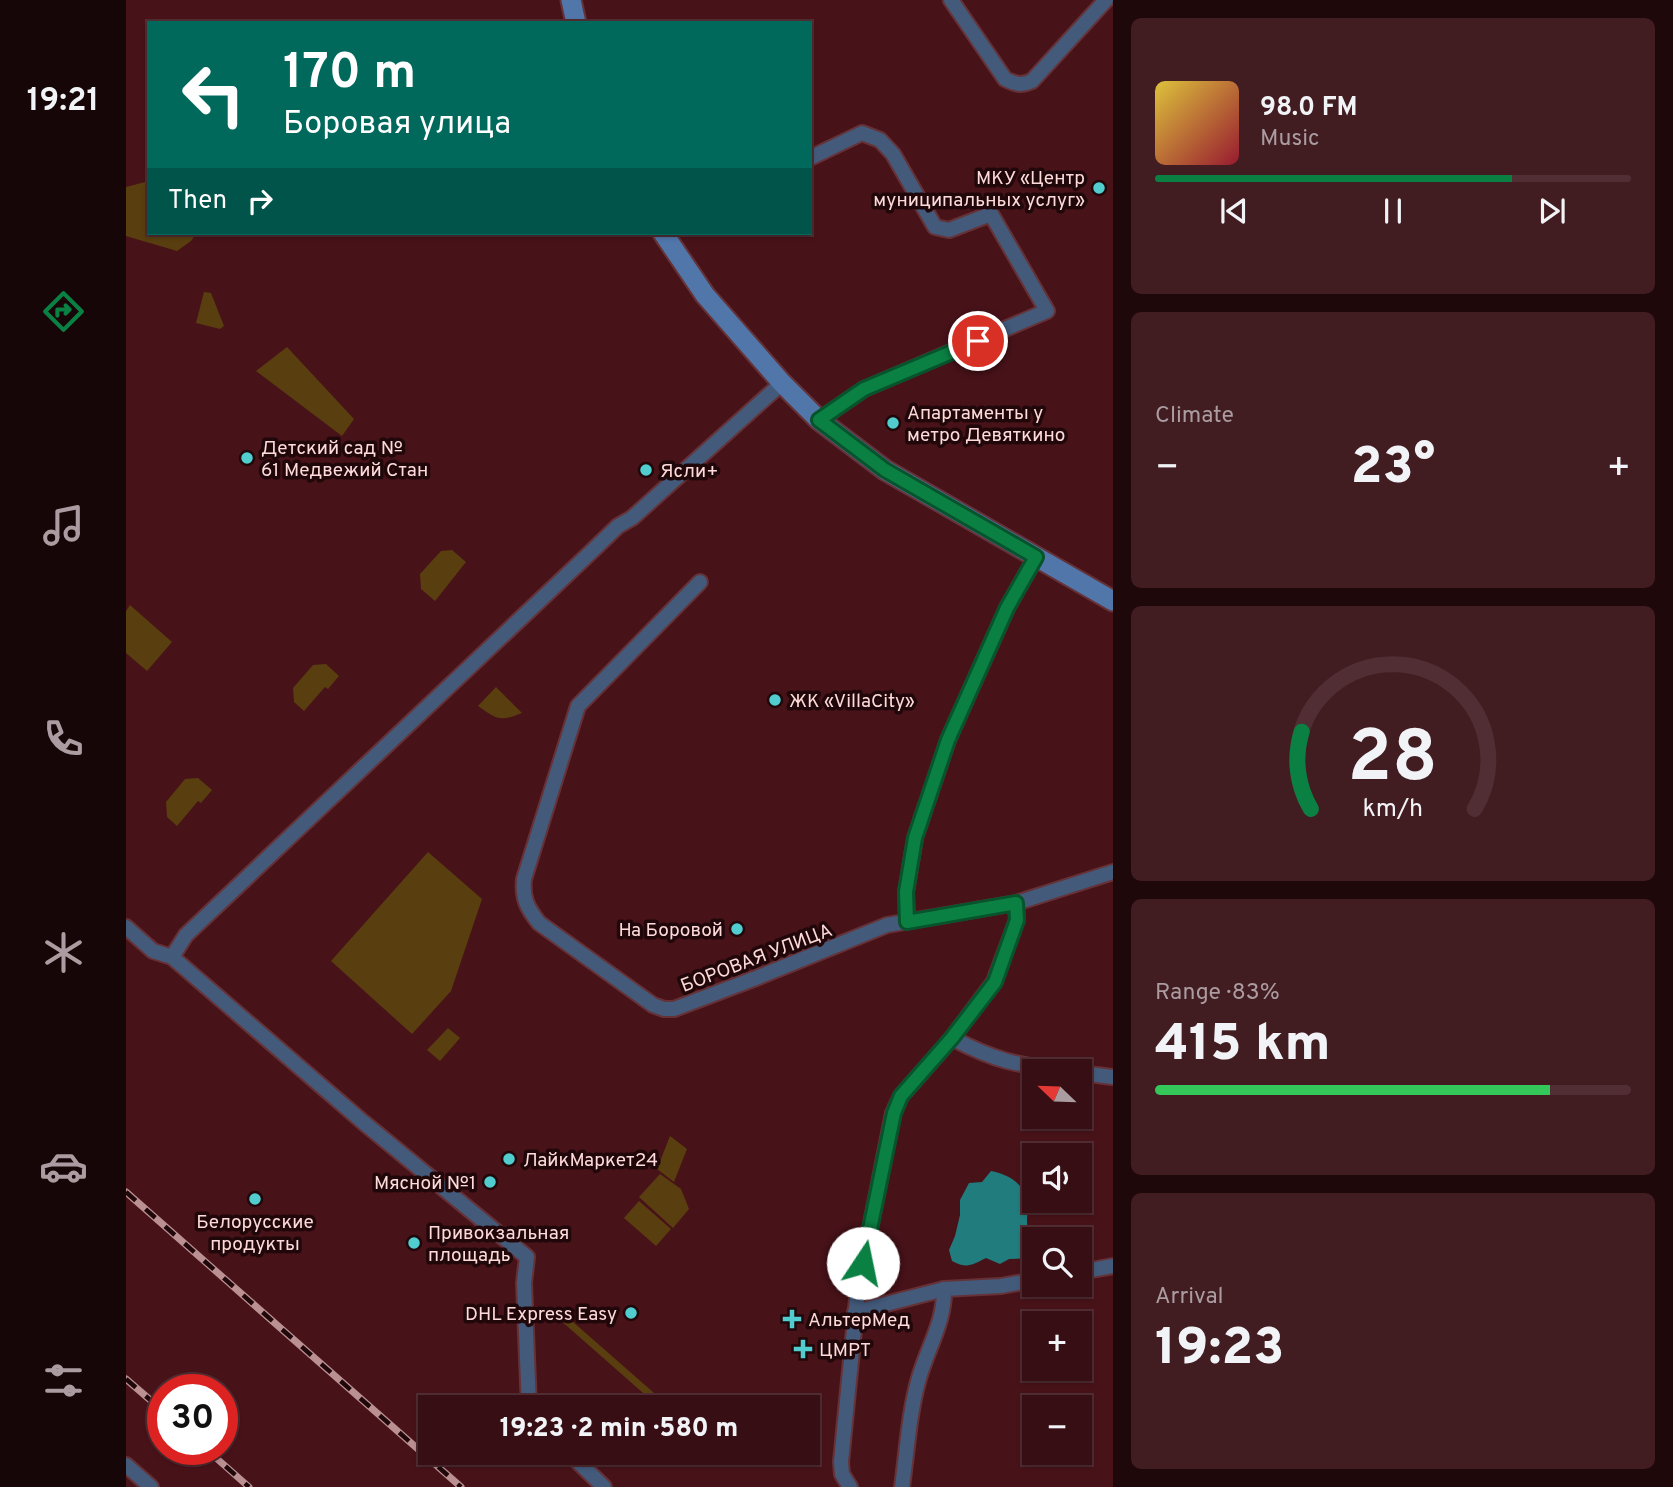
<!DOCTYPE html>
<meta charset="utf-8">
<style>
:root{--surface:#360e13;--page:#411c21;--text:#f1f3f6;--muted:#aa9ca0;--line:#502e33;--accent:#0b8043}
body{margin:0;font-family:Overpass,sans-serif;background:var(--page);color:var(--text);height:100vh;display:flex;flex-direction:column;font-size:26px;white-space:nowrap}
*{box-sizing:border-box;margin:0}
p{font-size:23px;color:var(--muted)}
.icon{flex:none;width:38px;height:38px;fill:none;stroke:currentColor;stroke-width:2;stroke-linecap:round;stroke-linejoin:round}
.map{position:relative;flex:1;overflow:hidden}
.sheet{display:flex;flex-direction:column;gap:18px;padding:18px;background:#1e080a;width:560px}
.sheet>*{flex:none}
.banner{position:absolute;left:21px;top:21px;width:665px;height:214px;border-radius:0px;box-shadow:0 2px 5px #0004,0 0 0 2px var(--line);background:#00695c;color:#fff;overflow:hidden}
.needle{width:46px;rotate:293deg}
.fabs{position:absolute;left:896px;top:1059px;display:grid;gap:14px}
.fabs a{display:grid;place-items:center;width:70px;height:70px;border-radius:0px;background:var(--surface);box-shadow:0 2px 5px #0004,0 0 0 2px var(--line);font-size:35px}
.speed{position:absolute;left:21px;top:1374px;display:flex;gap:14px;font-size:35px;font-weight:700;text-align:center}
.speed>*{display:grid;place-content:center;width:91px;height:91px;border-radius:50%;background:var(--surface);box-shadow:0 2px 5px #0004,0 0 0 2px var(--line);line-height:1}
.speed .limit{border:10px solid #d22;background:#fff;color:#111}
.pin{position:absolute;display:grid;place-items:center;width:60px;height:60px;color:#fff;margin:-30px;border:4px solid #fff;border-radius:50%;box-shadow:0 2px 7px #0007}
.me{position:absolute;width:77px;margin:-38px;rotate:11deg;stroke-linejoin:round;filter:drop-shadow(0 0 5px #0008)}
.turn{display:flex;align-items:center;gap:24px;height:147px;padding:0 21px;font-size:32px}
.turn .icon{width:91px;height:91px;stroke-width:2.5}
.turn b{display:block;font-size:49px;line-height:60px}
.then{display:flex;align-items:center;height:66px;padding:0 21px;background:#0003;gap:14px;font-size:26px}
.big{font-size:52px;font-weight:800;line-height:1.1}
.sheet .tile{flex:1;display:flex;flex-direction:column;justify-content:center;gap:10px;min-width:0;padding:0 24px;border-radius:10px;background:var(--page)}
.sheet .dial{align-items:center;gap:0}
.dial svg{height:182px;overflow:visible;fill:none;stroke:var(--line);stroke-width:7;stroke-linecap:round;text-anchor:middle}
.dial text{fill:var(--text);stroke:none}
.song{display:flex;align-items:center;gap:21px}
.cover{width:84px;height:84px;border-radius:10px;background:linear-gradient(135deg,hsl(50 70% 55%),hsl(350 70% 35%))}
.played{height:7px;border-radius:4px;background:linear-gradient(90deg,var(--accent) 75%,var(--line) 75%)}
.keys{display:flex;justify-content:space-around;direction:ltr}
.heat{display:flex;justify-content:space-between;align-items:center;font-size:38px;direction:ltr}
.charge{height:10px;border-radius:5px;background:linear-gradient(90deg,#34c759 83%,var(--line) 0)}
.trip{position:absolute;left:292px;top:1395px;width:402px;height:70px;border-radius:0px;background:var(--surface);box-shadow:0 2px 5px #0004,0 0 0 2px var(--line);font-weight:800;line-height:70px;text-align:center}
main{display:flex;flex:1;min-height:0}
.tab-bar{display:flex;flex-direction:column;width:126px;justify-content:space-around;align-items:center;background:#160608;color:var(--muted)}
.tab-bar .icon{width:49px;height:49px}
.tab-bar .active{color:var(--accent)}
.tab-bar b{font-size:32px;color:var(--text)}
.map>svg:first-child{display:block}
.green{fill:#593e0f}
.water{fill:#217c7e}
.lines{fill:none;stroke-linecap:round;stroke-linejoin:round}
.street-casing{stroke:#653238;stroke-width:18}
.secondary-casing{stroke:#653238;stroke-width:23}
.street{stroke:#435a7b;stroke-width:14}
.secondary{stroke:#5076aa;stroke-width:19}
.rail-casing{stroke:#bb9093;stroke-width:7}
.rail{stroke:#20080a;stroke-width:4.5;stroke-dasharray:13;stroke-linecap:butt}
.route-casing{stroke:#07532c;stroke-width:18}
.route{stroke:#0b8043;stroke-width:12}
.poi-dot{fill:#52cdcf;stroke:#20080a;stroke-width:2.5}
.labels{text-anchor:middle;stroke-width:7;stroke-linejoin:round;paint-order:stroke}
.poi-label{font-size:19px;fill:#fedada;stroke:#20080a;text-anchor:start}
.street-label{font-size:19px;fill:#fedada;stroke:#20080a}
</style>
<main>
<nav class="tab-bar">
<b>19:21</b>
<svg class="icon active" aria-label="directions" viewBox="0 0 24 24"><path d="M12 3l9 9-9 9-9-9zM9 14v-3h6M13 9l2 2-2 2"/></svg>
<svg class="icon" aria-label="music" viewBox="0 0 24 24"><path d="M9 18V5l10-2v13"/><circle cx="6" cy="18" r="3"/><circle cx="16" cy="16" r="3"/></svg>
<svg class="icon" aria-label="phone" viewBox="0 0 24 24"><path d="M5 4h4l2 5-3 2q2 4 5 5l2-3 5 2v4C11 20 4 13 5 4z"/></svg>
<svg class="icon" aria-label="climate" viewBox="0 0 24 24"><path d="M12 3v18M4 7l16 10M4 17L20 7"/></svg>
<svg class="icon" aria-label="car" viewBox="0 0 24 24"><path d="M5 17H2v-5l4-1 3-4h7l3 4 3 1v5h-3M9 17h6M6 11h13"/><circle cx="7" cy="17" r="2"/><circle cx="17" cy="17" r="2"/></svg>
<svg class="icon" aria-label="filters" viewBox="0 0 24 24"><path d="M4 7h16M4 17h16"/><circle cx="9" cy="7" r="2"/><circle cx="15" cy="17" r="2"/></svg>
</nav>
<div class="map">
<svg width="987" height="1487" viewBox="0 0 987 1487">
<rect width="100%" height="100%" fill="#481219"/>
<g class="green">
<path d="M23,181V233H71L65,241L51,251L0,236V187Z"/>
<path d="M78,292L85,293L98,326L94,329L70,323Z"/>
<path d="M161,347L228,419L216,436L130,371Z"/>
<path d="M326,550L340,562L309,601L295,589L294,574L315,551Z"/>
<path d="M4,605L46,642L21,671L0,653V611Z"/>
<path d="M200,664L213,676L202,689L199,687L178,711L168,702L167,688L187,665Z"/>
<path d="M370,687L396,713C374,722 370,719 352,706Z"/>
<path d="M72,778L86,790L75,803L72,801L51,826L41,817L40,802L59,779Z"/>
<path d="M302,852L356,899L325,991L286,1034L205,961Z"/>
<path d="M322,1028L334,1038L314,1061L301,1050Z"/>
<path d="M544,1136L561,1149L548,1182L531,1169Z"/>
<path d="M534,1174L555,1189L563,1209L547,1228L513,1197Z"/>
<path d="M513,1201L545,1229L530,1246L498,1218Z"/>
<path d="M430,1307L544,1407H533L425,1312Z"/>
</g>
<path class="water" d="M865,1171C881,1174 899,1183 901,1202C904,1219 895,1224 910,1239L908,1258L883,1259L874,1264L860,1258C846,1265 841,1269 826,1261L823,1250L829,1236L834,1215V1200L843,1183L856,1182Z"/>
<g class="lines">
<defs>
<g id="street">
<path d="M825,0L879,79C889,84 895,86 906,81L980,0"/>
<path d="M684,158L736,133L754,140L767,154L809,227L823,230L865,214L921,311L738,389L693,420"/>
<path d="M574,582L452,706L398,879C396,898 401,908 413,923L527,1005L538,1009H548L630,978L761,925L890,903L987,872"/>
<path d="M781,922L780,892L789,838L822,740L881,608L910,557"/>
<path d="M0,927L27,951L46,957L237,1122L401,1257L398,1283L403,1407"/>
<path d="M46,957L60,935L465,552L492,526L506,518L656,383"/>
<path d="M826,1038C869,1061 891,1065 939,1071"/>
<path d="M954,1073L987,1077"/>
<path d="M954,1272L987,1266"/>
<path d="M729,1312L818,1289L875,1286L908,1280"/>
<path d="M442,1452L478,1487"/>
<path d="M0,1465L25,1487"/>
<path d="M724,1487L716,1474L715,1462L732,1289L767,1113L775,1096L826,1038L868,982L891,920L890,903"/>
<path d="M776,1487C781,1451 783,1413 793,1378C802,1347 819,1321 818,1289"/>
</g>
<g id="secondary">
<path d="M445,0L450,23"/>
<path d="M537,233L579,295L656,383L693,420L759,470L987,601"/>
</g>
</defs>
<use href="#street" class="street-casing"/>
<use href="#secondary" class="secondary-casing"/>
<use href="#street" class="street"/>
<use href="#secondary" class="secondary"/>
<defs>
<g id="rail">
<path d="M0,1192L335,1487"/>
<path d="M0,1379L37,1411"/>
<path d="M80,1449L123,1487"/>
</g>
</defs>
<use href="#rail" class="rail-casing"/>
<use href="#rail" class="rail"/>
</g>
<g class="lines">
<defs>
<path id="route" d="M737,1263L768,1113L775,1096L826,1038L869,982L891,920L890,903L781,922L780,892L789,838L822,740L881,608L910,557L759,470L693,420L738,389L852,341"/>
</defs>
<use href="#route" class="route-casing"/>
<use href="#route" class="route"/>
</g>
<g class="poi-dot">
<circle cx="973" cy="188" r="7"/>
<circle cx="767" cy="423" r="7"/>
<circle cx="121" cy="458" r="7"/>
<circle cx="520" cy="470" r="7"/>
<circle cx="649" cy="700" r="7"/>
<circle cx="611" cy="929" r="7"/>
<circle cx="383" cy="1159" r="7"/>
<circle cx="364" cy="1182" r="7"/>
<circle cx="129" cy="1199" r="7"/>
<circle cx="288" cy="1243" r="7"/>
<circle cx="505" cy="1313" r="7"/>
<path d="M662.5 1308.5h7v7h7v7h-7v7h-7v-7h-7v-7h7z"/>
<path d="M673.5 1338.5h7v7h7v7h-7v7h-7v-7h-7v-7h7z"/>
</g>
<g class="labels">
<g class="poi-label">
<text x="959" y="184" text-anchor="end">МКУ «Центр<tspan x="959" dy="22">муниципальных услуг»</tspan></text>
<text x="781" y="419">Апартаменты у<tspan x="781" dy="22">метро Девяткино</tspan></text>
<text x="135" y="454">Детский сад №<tspan x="135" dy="22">61 Медвежий Стан</tspan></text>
<text x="534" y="477">Ясли+</text>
<text x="663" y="707">ЖК «VillaCity»</text>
<text x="597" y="936" text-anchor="end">На Боровой</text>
<text x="397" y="1166">ЛайкМаркет24</text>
<text x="350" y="1189" text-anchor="end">Мясной №1</text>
<text x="129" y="1228" text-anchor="middle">Белорусские<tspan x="129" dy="22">продукты</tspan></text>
<text x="302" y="1239">Привокзальная<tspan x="302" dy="22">площадь</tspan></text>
<text x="491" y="1320" text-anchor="end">DHL Express Easy</text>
<text x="682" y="1326">АльтерМед</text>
<text x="693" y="1356">ЦМРТ</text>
</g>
<g class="street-label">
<text transform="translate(630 957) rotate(-21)" y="7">БОРОВАЯ УЛИЦА</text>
</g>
</g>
</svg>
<div class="fabs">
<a><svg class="needle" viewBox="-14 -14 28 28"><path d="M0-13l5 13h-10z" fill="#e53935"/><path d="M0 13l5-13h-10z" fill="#aa9ca0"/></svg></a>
<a><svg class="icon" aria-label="sound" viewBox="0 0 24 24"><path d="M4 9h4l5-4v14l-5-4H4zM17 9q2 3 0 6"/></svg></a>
<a><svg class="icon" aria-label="search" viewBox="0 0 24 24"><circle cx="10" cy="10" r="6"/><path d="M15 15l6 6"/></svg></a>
<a>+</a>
<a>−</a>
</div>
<div class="speed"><div class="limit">30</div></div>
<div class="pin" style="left:852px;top:341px;background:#d93025"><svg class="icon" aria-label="arrive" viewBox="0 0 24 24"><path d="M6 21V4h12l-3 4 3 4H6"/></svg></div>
<svg class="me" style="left:737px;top:1263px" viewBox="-20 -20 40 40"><circle r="19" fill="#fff"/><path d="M0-13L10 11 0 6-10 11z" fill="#0b8043"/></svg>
<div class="trip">19:23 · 2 min · 580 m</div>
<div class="banner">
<div class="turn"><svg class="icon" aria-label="left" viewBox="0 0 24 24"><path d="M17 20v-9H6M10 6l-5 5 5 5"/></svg><div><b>170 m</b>Боровая улица</div></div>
<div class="then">Then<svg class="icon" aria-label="right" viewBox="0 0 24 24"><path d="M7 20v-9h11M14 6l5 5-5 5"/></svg></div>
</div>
</div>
<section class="sheet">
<div class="tile">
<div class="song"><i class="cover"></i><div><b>98.0 FM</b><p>Music</p></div></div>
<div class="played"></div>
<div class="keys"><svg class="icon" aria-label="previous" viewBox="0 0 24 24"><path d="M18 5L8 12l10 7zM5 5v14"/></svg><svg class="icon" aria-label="pause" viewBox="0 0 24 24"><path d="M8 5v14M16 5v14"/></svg><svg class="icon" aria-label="next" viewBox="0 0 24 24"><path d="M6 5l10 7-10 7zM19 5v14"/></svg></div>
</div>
<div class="tile"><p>Climate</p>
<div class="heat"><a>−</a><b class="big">23°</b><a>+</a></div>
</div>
<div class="tile dial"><svg viewBox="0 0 100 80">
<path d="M14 69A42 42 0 1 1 86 69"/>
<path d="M14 69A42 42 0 0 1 10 35" stroke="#0b8043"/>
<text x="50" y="56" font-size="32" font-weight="700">28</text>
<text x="50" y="72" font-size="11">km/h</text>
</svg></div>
<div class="tile"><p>Range · 83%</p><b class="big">415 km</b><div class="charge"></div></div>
<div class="tile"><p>Arrival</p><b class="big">19:23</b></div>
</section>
</main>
